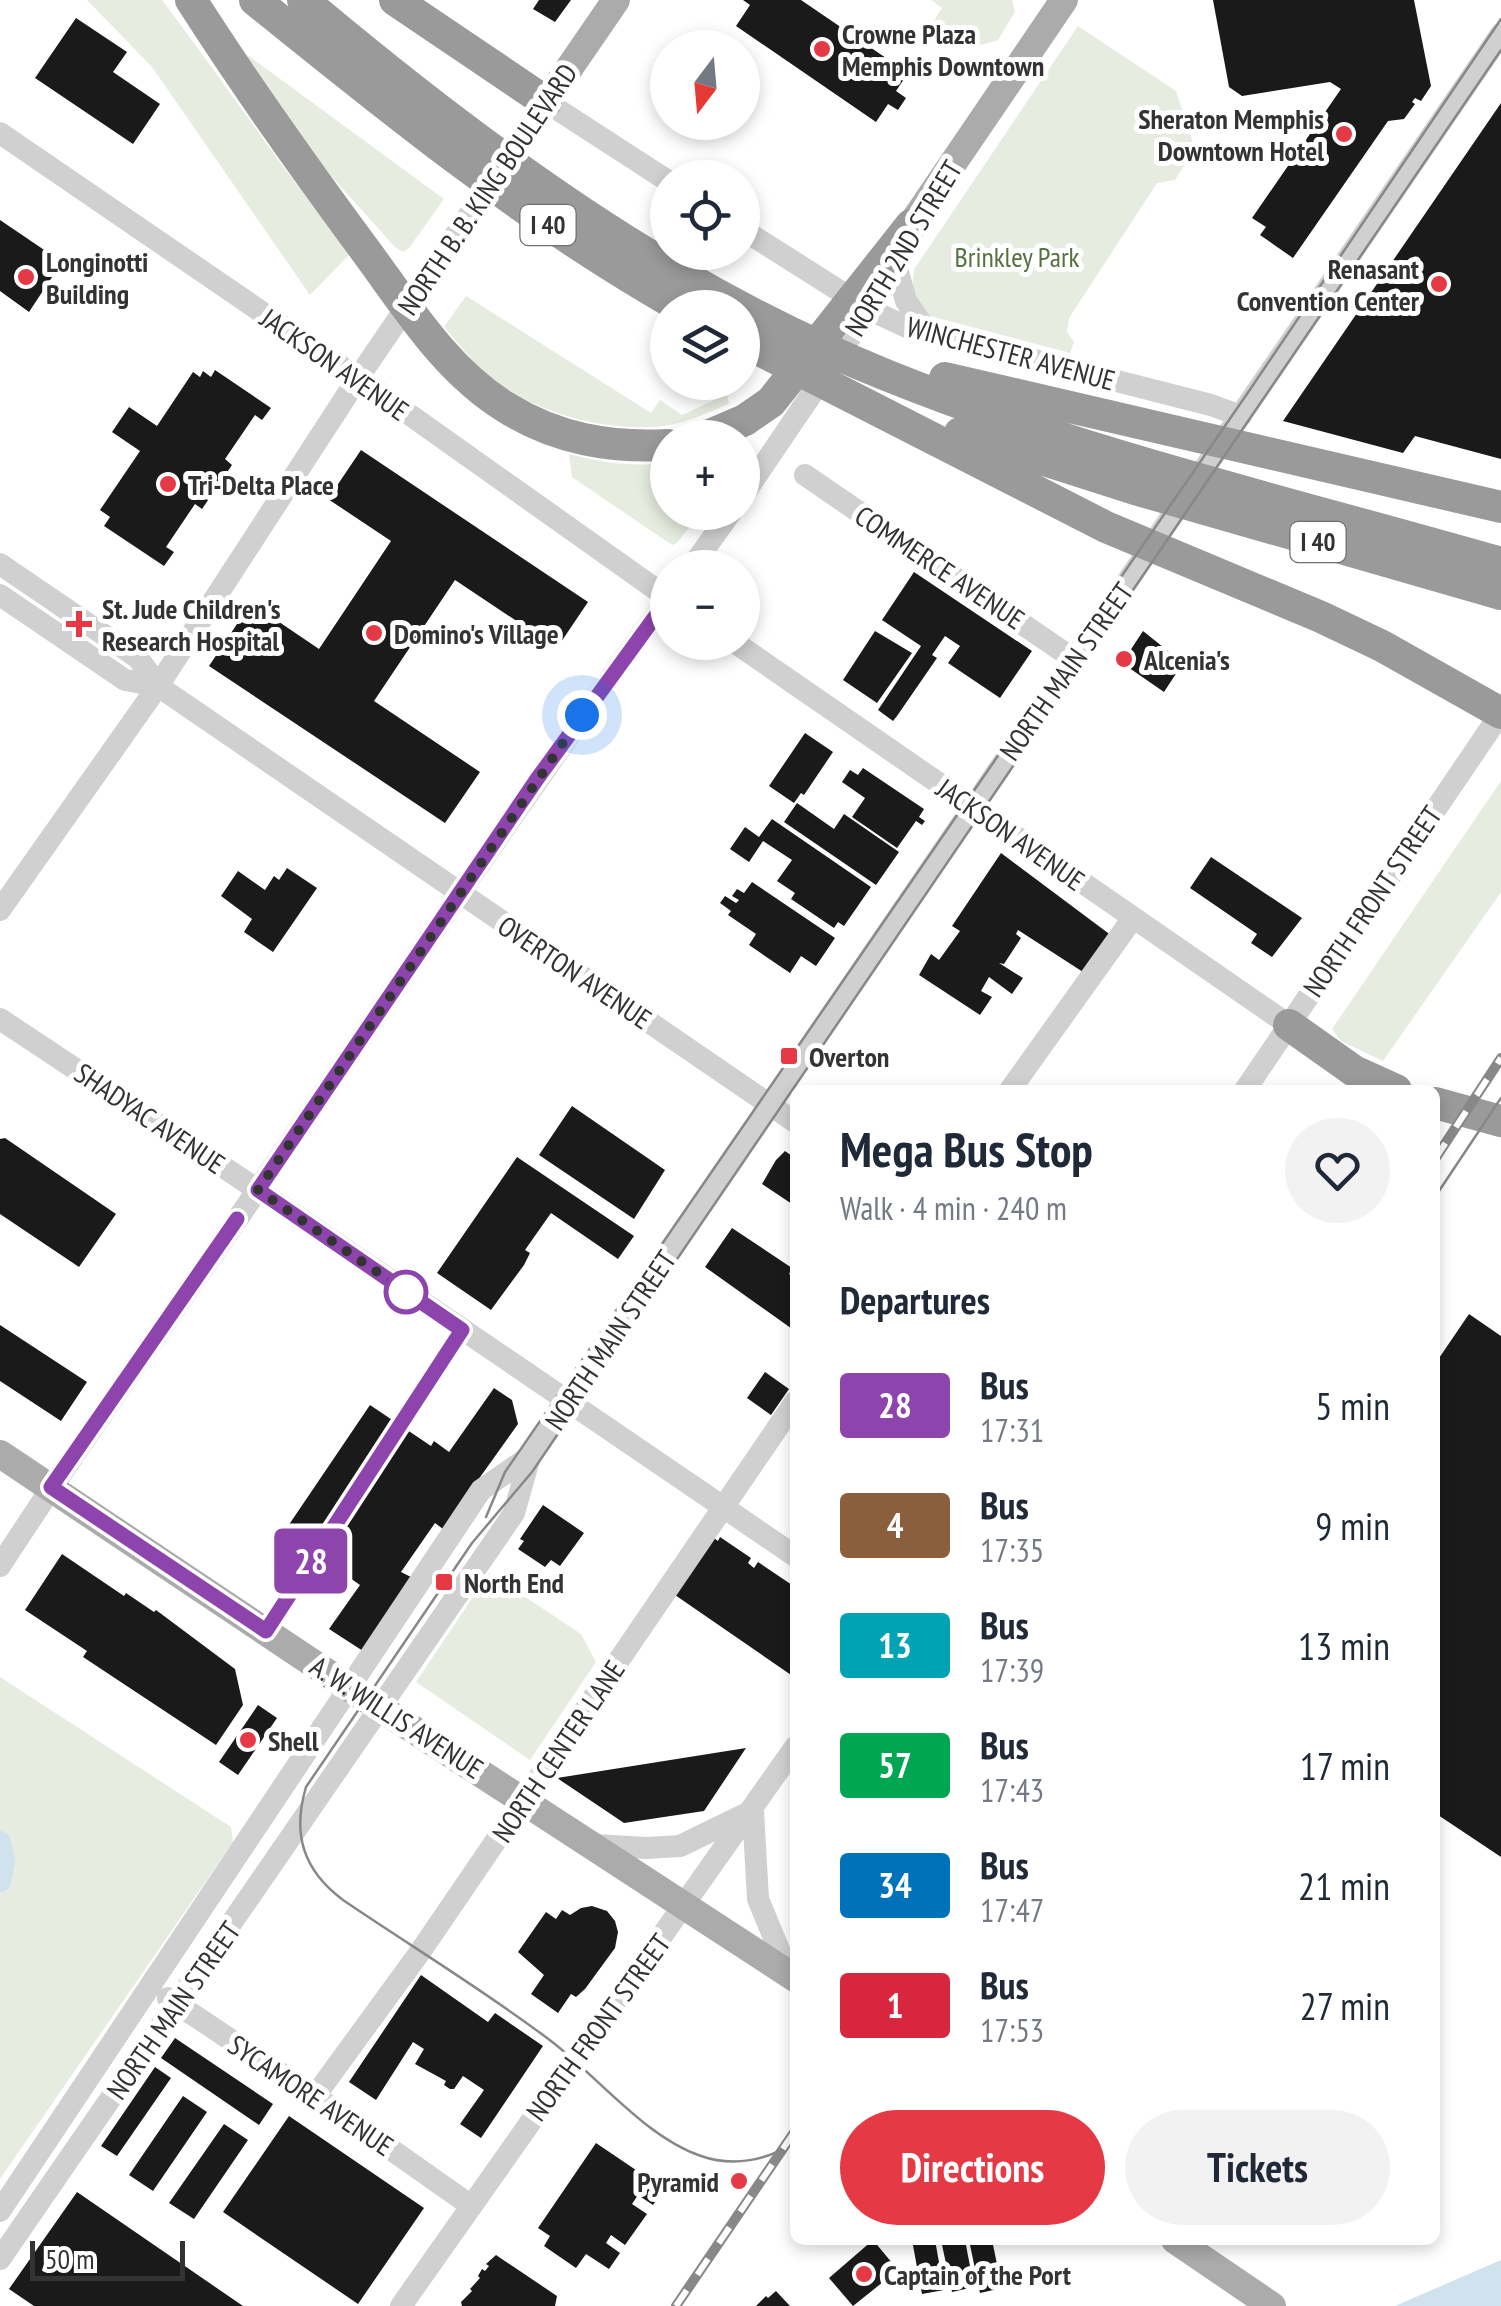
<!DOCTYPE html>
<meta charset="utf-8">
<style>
:root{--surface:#fff;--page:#f2f2f3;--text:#1f2937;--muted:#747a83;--accent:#e63946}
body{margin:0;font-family:"PT Sans Narrow",sans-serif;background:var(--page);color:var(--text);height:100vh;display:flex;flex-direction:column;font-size:38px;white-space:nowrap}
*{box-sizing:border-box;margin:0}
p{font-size:32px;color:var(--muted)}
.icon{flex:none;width:55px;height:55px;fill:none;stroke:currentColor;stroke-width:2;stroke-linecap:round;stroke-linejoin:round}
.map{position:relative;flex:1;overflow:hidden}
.panel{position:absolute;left:790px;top:1085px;width:650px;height:1160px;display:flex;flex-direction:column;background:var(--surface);border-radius:15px;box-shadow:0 5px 15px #0003}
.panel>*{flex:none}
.badge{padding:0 20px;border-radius:8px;font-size:35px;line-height:65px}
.needle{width:65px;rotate:196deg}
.tools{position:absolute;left:650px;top:30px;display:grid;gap:20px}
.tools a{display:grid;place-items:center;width:110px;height:110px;border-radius:50%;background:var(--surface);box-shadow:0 5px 15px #0003;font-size:50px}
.scale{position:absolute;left:30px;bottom:25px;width:155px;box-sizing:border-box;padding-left:10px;border:5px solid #333;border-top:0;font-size:28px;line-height:35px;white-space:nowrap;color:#333;-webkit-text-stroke:8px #fff;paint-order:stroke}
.you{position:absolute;width:50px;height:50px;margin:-25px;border:8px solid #fff;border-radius:50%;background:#1a73e8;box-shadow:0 0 0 15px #1a73e833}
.map>.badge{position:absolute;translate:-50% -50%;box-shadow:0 0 0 5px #fff}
h2{padding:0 50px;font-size:38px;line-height:90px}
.round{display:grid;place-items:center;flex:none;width:105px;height:105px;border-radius:52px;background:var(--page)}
.head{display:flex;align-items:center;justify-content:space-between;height:170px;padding:0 50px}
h1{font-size:48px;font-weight:800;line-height:75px}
.cta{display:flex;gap:20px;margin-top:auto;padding:20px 50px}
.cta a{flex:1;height:115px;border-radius:60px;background:var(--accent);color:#fff;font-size:40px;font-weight:800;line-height:115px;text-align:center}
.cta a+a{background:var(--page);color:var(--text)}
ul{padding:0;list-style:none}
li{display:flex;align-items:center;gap:30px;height:120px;padding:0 50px}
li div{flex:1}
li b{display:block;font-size:38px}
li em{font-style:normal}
li .badge{min-width:110px;font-weight:700;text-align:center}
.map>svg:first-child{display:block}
</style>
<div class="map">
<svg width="1501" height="2306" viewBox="0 0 1501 2306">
<rect width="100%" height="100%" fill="#fff"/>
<path fill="#e6ecdf" d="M87 0H162C226 84 283 172 351 253L310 295 152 67Z
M931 0H1012L1015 12 998 40C971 48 947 55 922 39L942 8Z
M1078 26 1176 91 1195 149 1175 180 1157 183 1069 318 1067 332 1074 342 1070 353 930 316C914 306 910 285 915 268Z
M246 54 444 199 409 248 403 252 395 247 313 156Z
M466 296 651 413 660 400 682 415 727 394 729 404C705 414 681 425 655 427 600 430 536 413 492 378 474 364 459 344 444 327Z
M569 454C603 463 633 467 667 463L668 512 700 513 677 543 672 545 572 477Z
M1501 781V892L1383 1061 1341 1041 1332 1029Z
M489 1573 581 1634 596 1662 530 1760 416 1682Z
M0 1677 231 1827 233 1842 0 2179Z"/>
<path fill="#cfe2ee" d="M1501 2260V2306H1395Z"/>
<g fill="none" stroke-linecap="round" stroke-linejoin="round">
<path stroke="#cfe2ee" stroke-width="22" d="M0 1842 4 1861 0 1881"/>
</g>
<path fill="#1a1a1a" d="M539 0H571L555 22 533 9Z
M743 0H801L908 73 896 91 906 98 898 110 888 104 876 122 736 26 750 5Z
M1213 0H1414L1431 86 1421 101 1415 98 1412 102 1415 104 1404 119 1388 121 1293 258 1260 235 1266 227 1252 218 1341 89 1330 82 1242 96 1229 87Z
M76 18 127 52 113 72 160 104 133 144 35 78Z
M1501 103V459L1415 436 1403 453 1283 421Z
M0 220 62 262 29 312 0 291Z
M215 370 271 408 262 420 255 415 225 459 232 465 202 509 195 504 166 547 174 552 164 566 104 526 110 517 100 510 140 451 112 432 129 407 157 426 193 372 200 377 203 371 211 377Z
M361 450 588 602 557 648 455 580 374 701 480 772 445 823 209 666 251 603 319 649 391 541 328 499Z
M914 572 1032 651 1000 698 948 663 960 646 945 636 932 655 937 658 897 716 893 721 878 710 921 646 882 620Z
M875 631 912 653 877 703 843 680Z
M1143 631 1183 663 1164 692 1122 663Z
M805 733 833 752 804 795 801 793 794 803 769 786Z
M863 768 924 809 919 817 925 821 922 825 916 821 897 848 852 817 865 798 842 782 850 770 858 775Z
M797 803 834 829 844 814 899 852 876 885 784 822Z
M772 819 871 887 844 926 838 922 834 928 791 899 795 893 777 881 792 860 763 841 749 862 730 849 745 827 759 837Z
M1001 853 1112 936 1083 972 1018 930 1016 934 1021 938 1004 964 999 963 1023 978 1012 994 989 977 981 991 992 997 980 1015 919 975 931 954 939 960 960 931 952 926Z
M1211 857 1302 918 1272 957 1251 943 1257 934 1190 888Z
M287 868 317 888 273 952 244 932 252 919 221 896 238 871 265 890 274 876 279 880Z
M752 882 835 938 816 966 801 956 790 973 749 945 756 934 728 915 731 911 720 903 725 896 736 903 739 900 732 896 737 889 744 893Z
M572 1106 665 1170 634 1219 539 1155Z
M5 1138 116 1214 79 1267 0 1214V1139Z
M785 1151 795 1158V1206L762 1184 776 1160Z
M517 1157 634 1236 618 1259 551 1213 525 1250 530 1253 524 1265 491 1310 437 1273Z
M732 1228 792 1268 789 1274 795 1278V1331L705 1267Z
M1469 1314 1501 1336V1857L1435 1813V1364Z
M0 1325 87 1382 61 1421 0 1381Z
M765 1372 789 1389 771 1415 747 1398Z
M494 1388 512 1400 518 1424 443 1529 435 1523 401 1572 411 1577 363 1651 329 1629 360 1585 284 1532 370 1405 431 1446 434 1441 449 1452Z
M543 1505 584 1533 560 1566 551 1560 545 1567 518 1549 524 1541 520 1539Z
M720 1537 751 1558 748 1563 754 1568 758 1562 795 1587 794 1677 675 1595 714 1538 718 1541Z
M62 1554 124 1596 126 1593 154 1612 156 1610 235 1669 243 1705 216 1745 83 1657 87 1651 25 1610Z
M258 1705 277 1718 238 1775 219 1762Z
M746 1748 704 1811 624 1823 557 1778Z
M592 1906 607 1911 615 1921 618 1932 615 1948 585 1989 576 1997 571 1994 558 2013 531 1994 544 1975 518 1952 546 1912 556 1919 562 1910 570 1915 581 1908Z
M421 1975 488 2022 495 2013 543 2046 481 2138 460 2124 484 2090 463 2076 454 2089H450L444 2085 446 2081 415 2064 424 2049 413 2042 376 2100 349 2082Z
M175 2038 273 2104 259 2125 161 2058Z
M155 2067 171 2078 117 2156 101 2146Z
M183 2096 207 2112 153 2191 129 2175Z
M289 2116 424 2208 358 2304 223 2212Z
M224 2124 248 2140 194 2219 169 2203Z
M596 2143 664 2189 653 2205 638 2195 632 2204 647 2214 625 2245 611 2235 606 2243 620 2253 609 2269 586 2254 576 2268 544 2246 550 2236 538 2228Z
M77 2192 243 2306H34L9 2289Z
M873 2240 898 2270 853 2306 829 2278Z
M912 2240H935L944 2290 922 2294Z
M941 2240H965L974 2287 952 2292Z
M969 2240H992L1002 2288 980 2293Z
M496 2255 557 2296 555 2306H462L461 2302 472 2291 470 2289 480 2278 478 2276 482 2269 485 2271 489 2266 486 2264Z
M776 2291 790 2306H756L766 2296 768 2298Z"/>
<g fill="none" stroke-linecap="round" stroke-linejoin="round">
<path stroke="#d0d0d0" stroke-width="22" d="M0 133 358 378 668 598
M742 229 868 309 909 328 1211 405 1241 416
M897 268 906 301 927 331
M805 475 1075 660
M742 497 897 268 903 249
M0 564 138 658 158 686 795 1122
M691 568 731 512
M0 595 125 680 158 686
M734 642 1289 1025
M0 910 158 686 358 378 546 102 668 181
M0 1019 258 1190 795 1556
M1010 1090 1133 918
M1245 1090 1501 713
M0 1566C89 1428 186 1295 278 1160 407 972 532 782 668 599
M753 1811 758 1899 789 1974
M594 1845 647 1848 680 1846 750 1812
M168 1998 315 2096 470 2205
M315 2096 420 1952 795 1402
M0 2211 481 1490 530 1456
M0 2259 514 1513 530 1456 1501 34
M401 2306 795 1747"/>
<path stroke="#ababab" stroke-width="28" d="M546 102 616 0
M911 225 1064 0
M0 1454 365 1698 795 1978
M1175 2240 1272 2306"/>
<path stroke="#9a9a9a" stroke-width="32" d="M191 0C246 86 305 169 365 250 407 307 446 371 507 408 557 439 610 448 668 445
M255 0C392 111 528 221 682 308
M303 0C480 149 669 288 886 375 1084 455 1296 504 1501 563
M395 0 546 102
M742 341 1106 527 1321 617 1382 646 1501 713
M945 378 1501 507
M960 433 1135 489 1501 594
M703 438 745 420 771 402 911 225
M1289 1025 1354 1071 1396 1090
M1435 1103 1501 1121"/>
<path stroke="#888" stroke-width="2.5" d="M1435 1197 1501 1098
M486 1517 505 1472 1249 391 1501 19
M795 2141C769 2161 732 2167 701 2156 645 2137 597 2076 551 2041 484 1990 412 1947 343 1900 303 1870 292 1834 306 1787L472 1543 532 1472 1501 50"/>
<defs>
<path id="rail" d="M1435 1159 1501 1058
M676 2306 795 2131"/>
</defs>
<use href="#rail" stroke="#888" stroke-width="10"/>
<use href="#rail" stroke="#fff" stroke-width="6" stroke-dasharray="19" stroke-linecap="butt"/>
</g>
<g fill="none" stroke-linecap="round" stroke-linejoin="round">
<defs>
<path id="line" d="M237 1219 51 1487 266 1631 462 1330 258 1190 537 779 668 599"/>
</defs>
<use href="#line" stroke="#fff" stroke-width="22"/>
<use href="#line" stroke="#8e44ad" stroke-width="15"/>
<path stroke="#333" stroke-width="10" stroke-dasharray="0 18" d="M406 1292 258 1190 582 715"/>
</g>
<g fill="#e63946" stroke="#fff" stroke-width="4">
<circle cx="822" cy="49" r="10"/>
<circle cx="1344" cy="134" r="10"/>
<circle cx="26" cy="277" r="10"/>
<circle cx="1439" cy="284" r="10"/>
<circle cx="168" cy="484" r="10"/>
<path d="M74 609h10v10h10v10h-10v10h-10v-10h-10v-10h10z"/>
<circle cx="374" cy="633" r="10"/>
<circle cx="1124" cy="659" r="10"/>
<rect x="779" y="1046" width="20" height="20" rx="5"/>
<rect x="434" y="1572" width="20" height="20" rx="5"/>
<circle cx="248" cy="1740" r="10"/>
<circle cx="739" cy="2181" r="10"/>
<circle cx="864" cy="2274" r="10"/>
</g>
<circle fill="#fff" stroke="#8e44ad" stroke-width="5" cx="406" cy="1292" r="20"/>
<g text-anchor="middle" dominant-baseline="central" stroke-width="10" stroke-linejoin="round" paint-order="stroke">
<g fill="#fff" stroke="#707070" stroke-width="2.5">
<rect x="520.5" y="205" width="55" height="40" rx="8"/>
<rect x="1290.5" y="522" width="55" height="40" rx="8"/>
</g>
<g font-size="25" font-weight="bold" fill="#333">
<text x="548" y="225">I 40</text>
<text x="1318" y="542">I 40</text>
</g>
<g font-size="28" font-weight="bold" fill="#333" stroke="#fff" text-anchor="start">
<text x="842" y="33">Crowne Plaza<tspan x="842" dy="32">Memphis Downtown</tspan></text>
<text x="1324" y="118" text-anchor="end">Sheraton Memphis<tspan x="1324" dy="32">Downtown Hotel</tspan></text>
<text x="46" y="261">Longinotti<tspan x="46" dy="32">Building</tspan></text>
<text x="1419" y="268" text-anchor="end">Renasant<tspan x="1419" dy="32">Convention Center</tspan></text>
<text x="188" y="484">Tri-Delta Place</text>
<text x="102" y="608">St. Jude Children's<tspan x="102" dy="32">Research Hospital</tspan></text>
<text x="394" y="633">Domino's Village</text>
<text x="1144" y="659">Alcenia's</text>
<text x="809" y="1056">Overton</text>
<text x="464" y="1582">North End</text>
<text x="268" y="1740">Shell</text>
<text x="719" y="2181" text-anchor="end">Pyramid</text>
<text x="884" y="2274">Captain of the Port</text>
</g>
<g font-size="28" fill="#333" stroke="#fff">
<text transform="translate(487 189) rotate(-56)">NORTH B. B. KING BOULEVARD</text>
<text transform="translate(903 248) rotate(-59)">NORTH 2ND STREET</text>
<text transform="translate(1011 353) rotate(15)">WINCHESTER AVENUE</text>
<text transform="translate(335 364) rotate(35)">JACKSON AVENUE</text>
<text transform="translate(940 567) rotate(34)">COMMERCE AVENUE</text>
<text transform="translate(1066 671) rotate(-55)">NORTH MAIN STREET</text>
<text transform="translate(1011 834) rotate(35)">JACKSON AVENUE</text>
<text transform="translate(1372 901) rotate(-56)">NORTH FRONT STREET</text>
<text transform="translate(575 972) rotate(34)">OVERTON AVENUE</text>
<text transform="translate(150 1118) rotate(34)">SHADYAC AVENUE</text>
<text transform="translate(610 1340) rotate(-56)">NORTH MAIN STREET</text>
<text transform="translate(397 1717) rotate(33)">A. W. WILLIS AVENUE</text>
<text transform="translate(558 1751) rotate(-56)">NORTH CENTER LANE</text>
<text transform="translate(173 2010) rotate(-55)">NORTH MAIN STREET</text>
<text transform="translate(598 2027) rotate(-54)">NORTH FRONT STREET</text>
<text transform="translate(311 2095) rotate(34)">SYCAMORE AVENUE</text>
</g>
<g font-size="28" fill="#56703f" stroke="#fff">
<text x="1017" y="256">Brinkley Park</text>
</g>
</g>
</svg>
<div class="tools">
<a><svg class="needle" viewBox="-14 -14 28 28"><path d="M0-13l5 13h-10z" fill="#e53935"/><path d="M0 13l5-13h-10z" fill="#747a83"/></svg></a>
<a><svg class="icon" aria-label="locate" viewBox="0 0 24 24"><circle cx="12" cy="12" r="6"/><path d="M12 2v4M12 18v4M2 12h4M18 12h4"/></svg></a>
<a><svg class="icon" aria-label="layers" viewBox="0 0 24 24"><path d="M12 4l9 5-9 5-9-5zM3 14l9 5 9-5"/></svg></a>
<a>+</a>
<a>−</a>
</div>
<div class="scale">50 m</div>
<div class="you" style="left:582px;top:715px"></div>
<b class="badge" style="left:311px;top:1561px;background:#8e44ad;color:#fff">28</b>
<section class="panel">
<div class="head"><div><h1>Mega Bus Stop</h1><p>Walk · 4 min · 240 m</p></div><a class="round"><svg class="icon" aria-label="heart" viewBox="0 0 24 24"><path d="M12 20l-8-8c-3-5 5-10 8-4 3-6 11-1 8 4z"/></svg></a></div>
<h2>Departures</h2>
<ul>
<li><span class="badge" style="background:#8e44ad;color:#fff">28</span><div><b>Bus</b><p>17:31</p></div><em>5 min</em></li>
<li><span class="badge" style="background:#8b5e3c;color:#fff">4</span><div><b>Bus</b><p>17:35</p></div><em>9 min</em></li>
<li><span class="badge" style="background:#00a3b4;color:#fff">13</span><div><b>Bus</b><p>17:39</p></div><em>13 min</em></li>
<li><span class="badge" style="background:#00a651;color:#fff">57</span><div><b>Bus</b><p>17:43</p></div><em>17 min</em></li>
<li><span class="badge" style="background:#0072bc;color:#fff">34</span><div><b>Bus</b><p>17:47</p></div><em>21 min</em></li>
<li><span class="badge" style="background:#d7263d;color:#fff">1</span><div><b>Bus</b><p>17:53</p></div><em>27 min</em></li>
</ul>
<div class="cta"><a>Directions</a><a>Tickets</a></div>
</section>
</div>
